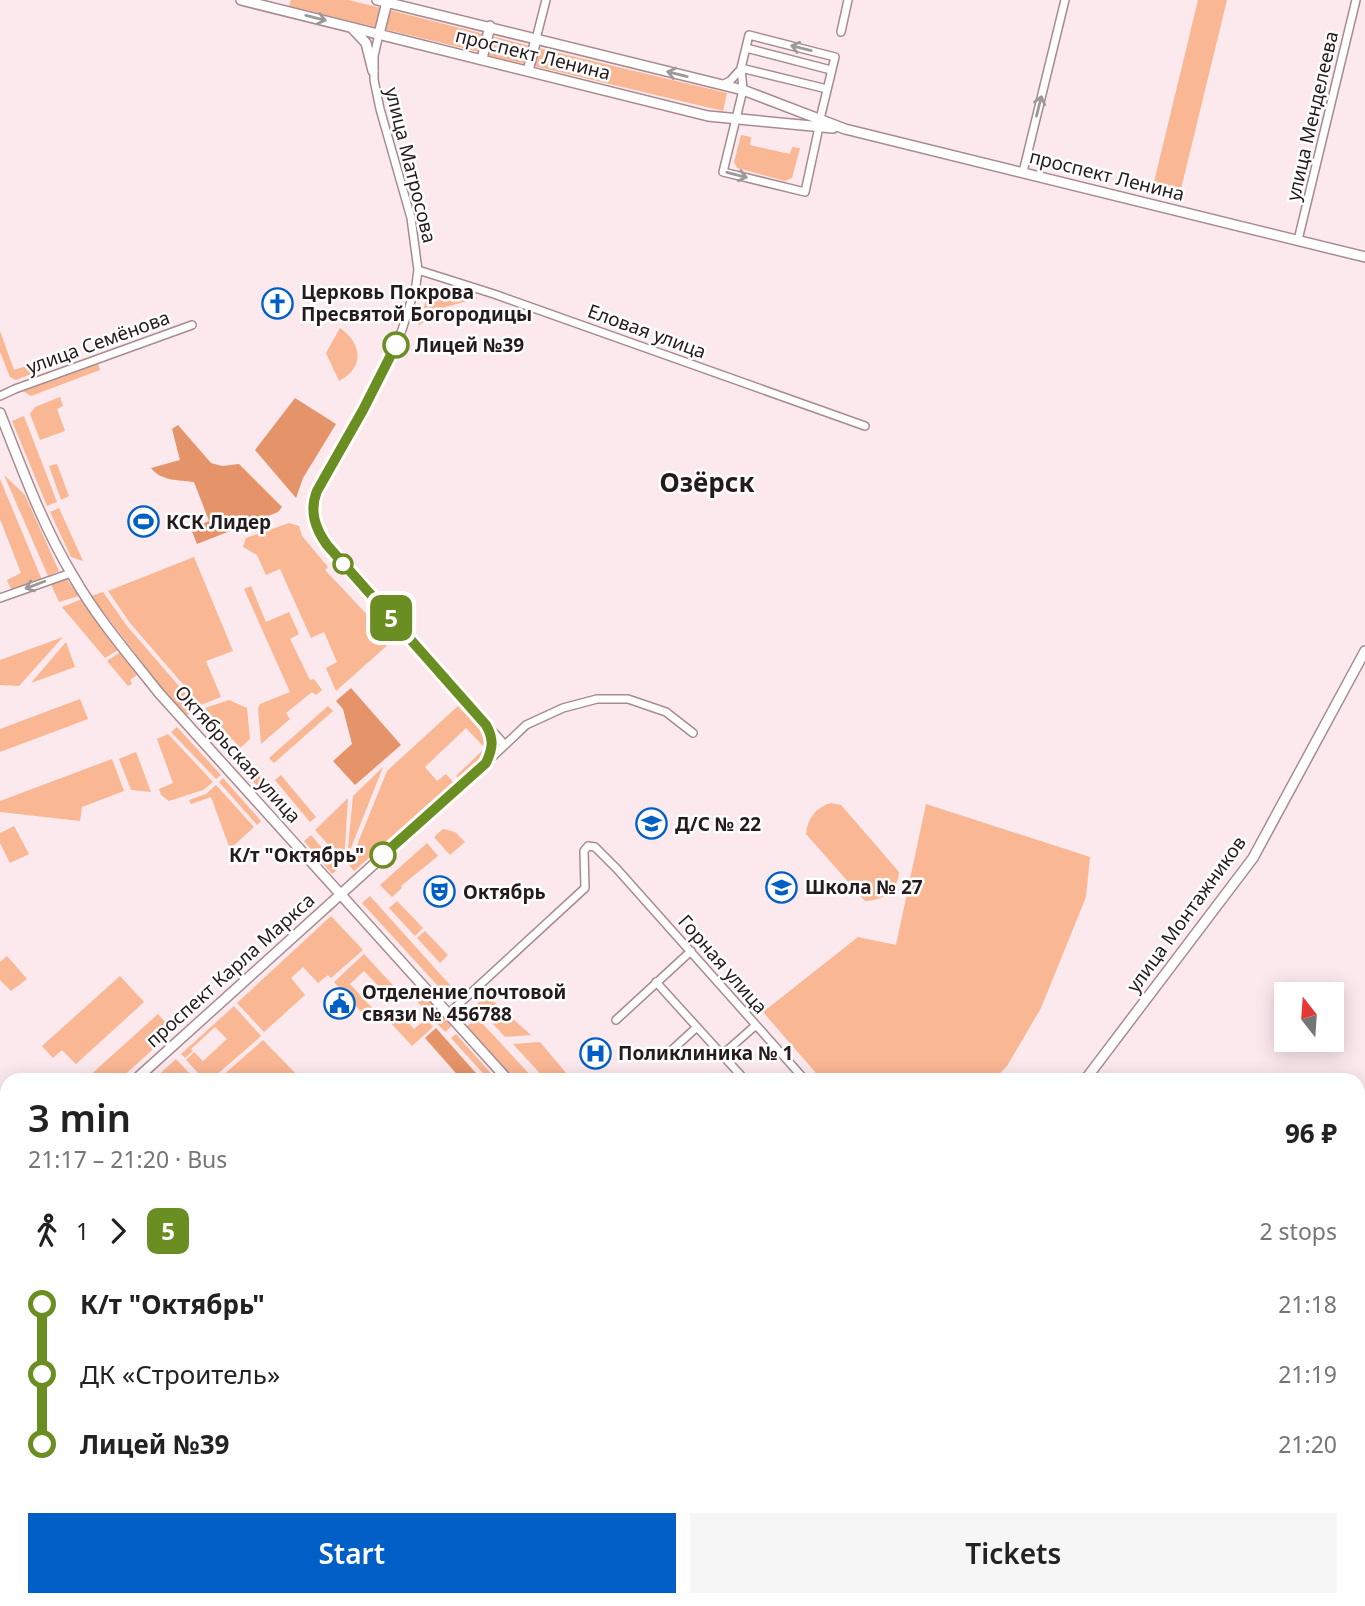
<!DOCTYPE html>
<meta charset="utf-8">
<style>
:root{--surface:#fff;--page:#f6f6f6;--text:#222;--muted:#767676;--accent:#005ec7}
body{margin:0;font-family:"Noto Sans",sans-serif;background:var(--page);color:var(--text);height:100vh;display:flex;flex-direction:column;font-size:26px;white-space:nowrap}
*{box-sizing:border-box;margin:0}
p{font-size:23px;color:var(--muted)}
.icon{flex:none;width:38px;height:38px;fill:none;stroke:currentColor;stroke-width:2;stroke-linecap:round;stroke-linejoin:round}
.map{position:relative;flex:1;overflow:hidden}
.side{position:absolute;left:0px;top:1073px;width:1365px;height:534px;display:flex;flex-direction:column;background:var(--surface);border-radius:21px 21px 0 0;box-shadow:0 4px 18px #0003}
.side>*{flex:none}
.badge{padding:0 14px;border-radius:10px;font-size:24px;line-height:46px}
.needle{width:46px;rotate:343deg}
.fabs{position:absolute;left:1274px;top:982px;display:grid;gap:14px}
.fabs a{display:grid;place-items:center;width:70px;height:70px;border-radius:0px;background:var(--surface);box-shadow:0 4px 18px #0003;font-size:35px}
.map>.badge{position:absolute;translate:-50% -50%;box-shadow:0 0 0 4px #fff}
.legs{display:flex;align-items:center;gap:10px;height:77px;padding:0 28px;font-size:23px}
.legs p{margin-inline-start:auto}
.summary{display:flex;align-items:center;justify-content:space-between;height:119px;padding:0 28px}
h1{font-size:38px;font-weight:600;line-height:52px}
.cta{display:flex;gap:14px;margin-top:auto;padding:14px 28px}
.cta a{flex:1;height:80px;border-radius:0px;background:var(--accent);color:#fff;font-size:28px;font-weight:600;line-height:80px;text-align:center}
.cta a+a{background:var(--page);color:var(--text)}
ul{padding:0 28px;list-style:none}
li{display:flex;align-items:center;gap:24px;height:70px;font-size:26px}
li i{display:grid;place-items:center;width:10px;height:100%;margin:0 9px;background:currentColor}
li i::after{content:'';width:18px;height:18px;margin:-9px;border:5px solid;border-radius:50%;background:var(--surface)}
li p{margin-inline-start:auto}
li:first-child i{background:linear-gradient(#0000 50%,currentColor 0)}
li:last-child i{background:linear-gradient(currentColor 50%,#0000 0)}
.map>svg:first-child{display:block}
</style>
<div class="map">
<svg width="1365" height="1606" viewBox="0 0 1365 1606">
<rect width="100%" height="100%" fill="#fce9ed"/>
<path fill="#fab794" d="M291 0H348L381 8 375 27 289 6Z
M1198 0H1227L1180 193 1153 186Z
M389 10 484 34 479 52 384 29Z
M491 36 530 46 525 64 487 55Z
M538 48 727 93 723 111 534 66Z
M741 135 751 137 750 145 790 154 792 147 800 148 792 178 785 181 737 168 734 162Z
M431 285 478 298 446 307 418 326Z
M340 328C362 343 365 368 339 381L326 353Z
M0 331 14 370 50 358 55 359 57 364 16 380 10 377 0 352Z
M98 364 100 370 31 396 23 391Z
M60 397 63 406 57 409 65 431 40 440 30 414 35 407Z
M24 416 57 502 47 506 12 421Z
M57 464 69 496 61 500 49 466Z
M4 475 25 495 59 571 48 576Z
M0 479 42 580 12 591 7 580 21 573 0 519Z
M59 508 83 561 71 557 50 512Z
M289 523 299 526 302 536 328 567 325 570 392 641 336 691 326 668 337 662 324 632 311 638 280 569 266 575 257 555 243 547 246 538Z
M194 557 233 651 206 661 221 697 201 705 130 623 108 591Z
M65 577 79 596 59 602 50 582Z
M251 586 266 622 289 612 299 634 290 639 310 680 314 679 322 690 316 695 312 692 286 713 290 719 261 744 258 709 260 704 290 692 244 589Z
M103 592 127 626 198 708 184 717 91 596Z
M82 599 118 650 105 658 62 607Z
M63 637 19 686 0 685V660Z
M66 642 75 667 31 683Z
M120 652 137 675 130 680 132 684 128 686 107 661Z
M80 699 88 719 0 752V729Z
M229 700 247 708 250 739 240 748 205 708Z
M328 706 333 711 274 763 269 758Z
M458 706C494 744 499 743 459 779L456 776 485 748 466 728 425 767 437 781 446 774 454 783 354 871 349 865 387 771Z
M177 727 221 775 216 779 171 732Z
M168 734 213 782 203 790 169 801 161 795 159 789 173 783 157 739Z
M136 752 151 792 131 790 119 759Z
M112 759 124 791 82 807 80 821 0 812V801Z
M383 767 347 858 353 796Z
M252 768 283 801 277 807 246 774Z
M281 775 316 817 310 822 275 780Z
M223 778 261 821 257 825 219 782Z
M216 785 254 827 230 849 211 797 191 804 189 800 206 794Z
M348 798 344 862 315 830Z
M831 803 841 805 899 872C898 890 883 901 865 901L806 834C807 819 816 807 831 803Z
M926 804 1090 857 1086 897 1041 1008 1007 1066 993 1080H822L763 1012 858 937 896 945Z
M14 826 29 854 10 863 0 843V833Z
M443 829 455 832 465 842 450 855 434 837Z
M311 835 339 868 332 874 304 841Z
M427 843 438 856 401 886 402 888 392 897 380 885Z
M370 896 459 995 449 998 362 903Z
M397 901 423 928 415 936 389 908Z
M331 916 363 950 331 978 328 975 318 983 303 967 291 978 305 995 264 1032 237 1003Z
M425 931 448 955 440 963 417 938Z
M364 954 402 995 394 1002 364 971 350 984 375 1011 367 1018 334 982Z
M7 956 27 979 11 991 0 980V962Z
M120 976 144 1002 76 1064 62 1050 53 1058 42 1046Z
M419 990 452 1026 445 1032 413 997Z
M482 999 493 1001 531 1035 505 1037 476 1005Z
M234 1006 261 1036 213 1078 199 1074 186 1060 194 1052 203 1061 227 1039 215 1027 191 1049 193 1051 185 1058 181 1054Z
M399 1012 414 1029 426 1019 433 1027 412 1046 389 1021Z
M158 1014 173 1031 119 1080H89L87 1078Z
M480 1021 535 1080H515L467 1026 471 1023Z
M456 1034 497 1080H489L451 1038Z
M263 1040 302 1080H233L221 1077Z
M540 1042 572 1080H546L513 1044Z
M176 1059 193 1077 190 1080H153Z
M847 1600H957L963 1606H839Z"/>
<path fill="#e59368" d="M295 398 336 424 303 478 296 498 255 450Z
M178 425 211 463 222 466 239 464 282 507 278 512 197 544 191 529 209 521 194 482C178 480 161 481 151 468L180 460 172 429Z
M351 688 401 745 355 785 333 761 352 744 343 709 336 701Z
M436 1028 482 1080H462L425 1038Z
M93 1600H206L199 1606H98Z"/>
<g fill="none" stroke-linecap="round" stroke-linejoin="round">
<defs>
<path id="minor" d="M841 32 848 0
M379 34 374 56V80L380 109 411 218 418 270 416 285 402 330 381 377 317 490C310 511 315 528 327 545L505 745
M536 39 546 0
M746 48 831 70
M741 68 827 89
M722 85 730 81 741 69
M819 127 805 192 723 172 743 90 741 68 749 35 835 57 820 119
M1023 172 1065 0
M1298 240 1356 0
M418 270 494 294 865 426
M0 396 15 389 192 325
M0 598 71 573
M488 759 493 747 490 731
M486 763 526 725 563 708 597 699H628L666 712 693 733
M656 982 745 1080
M447 1015 585 888 584 851 588 846 595 847 617 869 805 1080
M616 1020 691 951
M673 1049 697 1027
M722 1055 756 1025
M0 1520 7 1514
M828 1606 836 1600"/>
<path id="tertiary" d="M241 0 708 116 833 128
M377 0 743 90 845 129 1365 257
M352 28 366 43 373 71
M379 34 387 2
M482 59 490 26
M528 71 536 39
M0 413C22 468 42 525 73 576 97 618 129 655 159 693L508 1080
M135 1080 486 763
M1085 1080 1253 858 1365 651
M0 1201 7 1195
M975 1600 981 1606
M485 1606 498 1600"/>
</defs>
<use href="#minor" stroke="#a78b91" stroke-width="10"/>
<use href="#tertiary" stroke="#a78b91" stroke-width="12"/>
<use href="#minor" stroke="#fff" stroke-width="7"/>
<use href="#tertiary" stroke="#fff" stroke-width="9"/>
</g>
<defs><path id="oneway-shaft" d="M-6 0H5M1.5-3L5.5 0L1.5 3" fill="none" stroke-width="1.6" stroke-linecap="round" stroke-linejoin="round" transform="scale(1.75)"/></defs>
<g stroke="#9d9899">
<use href="#oneway-shaft" transform="translate(316 18) rotate(14)"/>
<use href="#oneway-shaft" transform="translate(801 48) rotate(-166)"/>
<use href="#oneway-shaft" transform="translate(677 74) rotate(-166)"/>
<use href="#oneway-shaft" transform="translate(1039 106) rotate(-76)"/>
<use href="#oneway-shaft" transform="translate(737 175) rotate(14)"/>
<use href="#oneway-shaft" transform="translate(35 585) rotate(159)"/>
</g>
<g fill="none" stroke-linecap="round" stroke-linejoin="round">
<defs>
<path id="line-1" d="M383 855 486 763C493 748 494 739 486 725L327 545C315 528 309 511 317 491L363 410 396 345"/>
</defs>
<use href="#line-1" stroke="#fff" stroke-width="16"/>
<use href="#line-1" stroke="#6b8e23" stroke-width="10"/>
</g>
<defs>
<symbol id="church-ring" viewBox="-11 -11 22 22"><circle r="9.5" fill="#fff" stroke="#005ec7" stroke-width="1.5"/><path d="M-1.2-6h2.4v3.5h3.3v2.4h-3.3V6h-2.4V-.1h-3.3v-2.4h3.3Z" fill="#005ec7"/></symbol>
<symbol id="stadium-ring" viewBox="-11 -11 22 22"><circle r="9.5" fill="#fff" stroke="#005ec7" stroke-width="1.5"/><path d="M0-5a6.5 5 0 1 0 0 10a6.5 5 0 1 0 0-10ZM-3.5-1.8h7v3.6h-7Z" fill="#005ec7"/></symbol>
<symbol id="school-ring" viewBox="-11 -11 22 22"><circle r="9.5" fill="#fff" stroke="#005ec7" stroke-width="1.5"/><path d="M0-5L7-2L0 1L-7-2ZM-4 1L0 2.5L4 1V4Q0 6-4 4Z" fill="#005ec7"/></symbol>
<symbol id="theatre-ring" viewBox="-11 -11 22 22"><circle r="9.5" fill="#fff" stroke="#005ec7" stroke-width="1.5"/><path d="M-5-5.5Q0-4 5-5.5V0Q5 5 0 6Q-5 5-5 0ZM-3.3-2.5H-1v1.5H-3.3ZM1-2.5H3.3v1.5H1ZM-2.8 1Q0 5.5 2.8 1Z" fill="#005ec7"/></symbol>
<symbol id="civic-ring" viewBox="-11 -11 22 22"><circle r="9.5" fill="#fff" stroke="#005ec7" stroke-width="1.5"/><path d="M-.6-6.5H3V-4.5H.6V-3L4-1V1h2V6H-6V1h2V-1L-.6-3ZM-1.2 2.5V6h2.4V2.5Z" fill="#005ec7"/></symbol>
<symbol id="hospital-ring" viewBox="-11 -11 22 22"><circle r="9.5" fill="#fff" stroke="#005ec7" stroke-width="1.5"/><path d="M-5-5h3v3.5h4V-5h3V5h-3V1.5h-4V5h-3Z" fill="#005ec7"/></symbol>
</defs>
<g fill-rule="evenodd">
<use href="#church-ring" x="260" y="286" width="35" height="35"/>
<use href="#stadium-ring" x="126" y="504" width="35" height="35"/>
<use href="#school-ring" x="634" y="806" width="35" height="35"/>
<use href="#school-ring" x="764" y="870" width="35" height="35"/>
<use href="#theatre-ring" x="422" y="874" width="35" height="35"/>
<use href="#civic-ring" x="322" y="986" width="35" height="35"/>
<use href="#hospital-ring" x="578" y="1036" width="35" height="35"/>
</g>
<g fill="#fff" stroke="#6b8e23" stroke-width="3.5">
<circle cx="396" cy="345" r="12"/>
<circle cx="343" cy="564" r="9"/>
<circle cx="383" cy="855" r="12"/>
</g>
<g text-anchor="middle" dominant-baseline="central" stroke-width="5" stroke-linejoin="round" paint-order="stroke">
<g font-size="19" fill="#251a1c" stroke="#fff">
<text transform="translate(533 54) rotate(14)">проспект Ленина</text>
<text transform="translate(1312 116) rotate(-77)">улица Менделеева</text>
<text transform="translate(411 165) rotate(76)">улица Матросова</text>
<text transform="translate(1107 175) rotate(14)">проспект Ленина</text>
<text transform="translate(647 331) rotate(20)">Еловая улица</text>
<text transform="translate(98 342) rotate(-20)">улица Семёнова</text>
<text transform="translate(238 754) rotate(48)">Октябрьская улица</text>
<text transform="translate(1186 914) rotate(-54)">улица Монтажников</text>
<text transform="translate(723 964) rotate(49)">Горная улица</text>
<text transform="translate(230 970) rotate(-42)">проспект Карла Маркса</text>
</g>
<g font-size="19" font-weight="bold" fill="#251a1c" stroke="#fff" text-anchor="start">
<text x="301" y="292">Церковь Покрова<tspan x="301" dy="22">Пресвятой Богородицы</tspan></text>
<text x="166" y="522">КСК Лидер</text>
<text x="675" y="824">Д/С № 22</text>
<text x="805" y="887">Школа № 27</text>
<text x="463" y="892">Октябрь</text>
<text x="362" y="992">Отделение почтовой<tspan x="362" dy="22">связи № 456788</tspan></text>
<text x="618" y="1053">Поликлиника № 1</text>
</g>
<g font-size="19" font-weight="bold" fill="#251a1c" stroke="#fff" text-anchor="start">
<text x="415" y="345">Лицей №39</text>
<text x="364" y="855" text-anchor="end">К/т "Октябрь"</text>
</g>
<g font-size="26" font-weight="bold" fill="#251a1c" stroke="#fff">
<text x="707" y="482">Озёрск</text>
</g>
</g>
</svg>
<div class="fabs">
<a><svg class="needle" viewBox="-14 -14 28 28"><path d="M0-13l5 13h-10z" fill="#e53935"/><path d="M0 13l5-13h-10z" fill="#767676"/></svg></a>
</div>
<b class="badge" style="left:391px;top:618px;background:#6b8e23;color:#fff">5</b>
<section class="side">
<div class="summary"><div><h1>3 min</h1><p>21:17 – 21:20 · Bus</p></div><b>96 ₽</b></div>
<div class="legs"><svg class="icon" aria-label="walk" viewBox="0 0 24 24"><circle cx="13" cy="4" r="2"/><path d="M13 8l-2 6 4 7M11 14l-3 7M7 12l3-4h3l4 4"/></svg>1<svg class="icon" aria-label="forward" viewBox="0 0 24 24"><path d="M9 5l7 7-7 7"/></svg><b class="badge" style="background:#6b8e23;color:#fff">5</b><p>2 stops</p></div>
<ul>
<li><i style="color:#6b8e23"></i><b>К/т &quot;Октябрь&quot;</b><p>21:18</p></li>
<li><i style="color:#6b8e23"></i><span>ДК «Строитель»</span><p>21:19</p></li>
<li><i style="color:#6b8e23"></i><b>Лицей №39</b><p>21:20</p></li>
</ul>
<div class="cta"><a>Start</a><a>Tickets</a></div>
</section>
</div>
